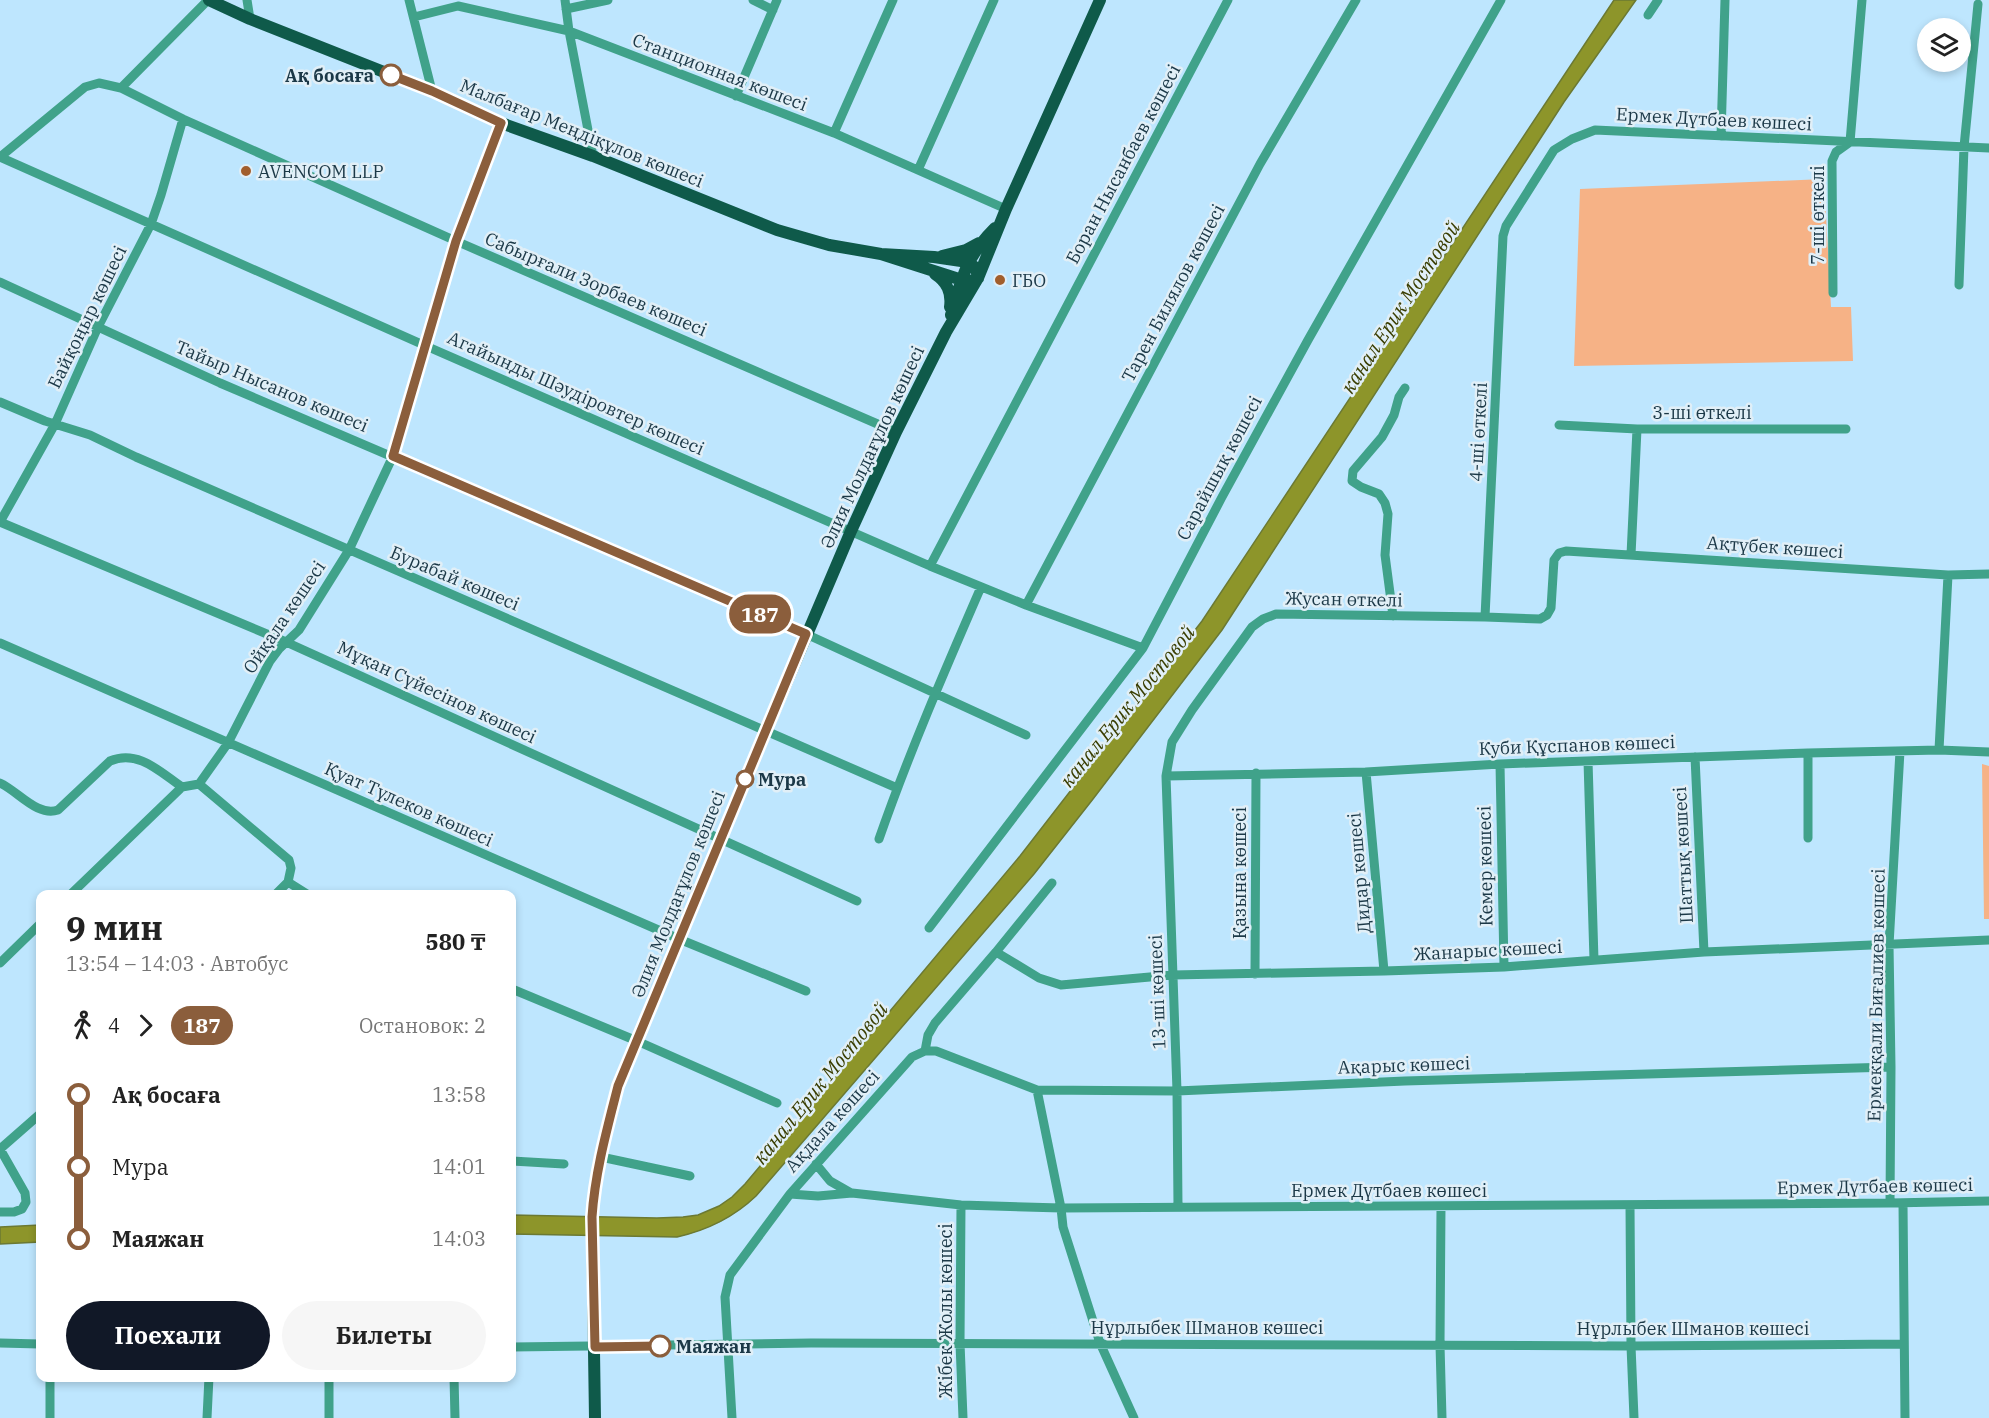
<!DOCTYPE html>
<html lang="ru">
<meta charset="utf-8">
<style>
:root{--surface:#fff;--page:#f6f6f6;--text:#222;--muted:#767676;--accent:#111827}
body{margin:0;font-family:"IBM Plex Serif",serif;background:var(--page);color:var(--text);height:100vh;display:flex;flex-direction:column;font-size:22px;white-space:nowrap}
*{box-sizing:border-box;margin:0}
p{font-size:20px;color:var(--muted)}
.icon{flex:none;width:33px;height:33px;fill:none;stroke:currentColor;stroke-width:2;stroke-linecap:round;stroke-linejoin:round}
.map{position:relative;flex:1;overflow:hidden}
.details{position:absolute;left:36px;top:890px;width:480px;height:492px;display:flex;flex-direction:column;background:var(--surface);border-radius:12px;box-shadow:0 3px 9px #0003}
.details>*{flex:none}
.badge{padding:0 12px;border-radius:20px;font-size:21px;line-height:39px}
.controls{position:absolute;left:1917px;top:18px;display:grid;gap:12px}
.controls a{display:grid;place-items:center;width:54px;height:54px;border-radius:50%;background:var(--surface);box-shadow:0 3px 9px #0003;font-size:30px}
.map>.badge{position:absolute;translate:-50% -50%;box-shadow:0 0 0 3px #fff}
.legs{display:flex;align-items:center;gap:9px;height:66px;padding:0 30px;font-size:20px}
.legs p{margin-inline-start:auto}
.summary{display:flex;align-items:center;justify-content:space-between;height:102px;padding:0 30px}
h1{font-size:33px;font-weight:700;line-height:45px}
.cta{display:flex;gap:12px;margin-top:auto;padding:12px 30px}
.cta a{flex:1;height:69px;border-radius:36px;background:var(--accent);color:#fff;font-size:24px;font-weight:700;line-height:69px;text-align:center}
.cta a+a{background:var(--page);color:var(--text)}
ul{padding:0 30px;list-style:none}
li{display:flex;align-items:center;gap:21px;height:72px;font-size:22px}
li i{display:grid;place-items:center;width:9px;height:100%;margin:0 8px;background:currentColor}
li i::after{content:'';width:15px;height:15px;margin:-8px;border:4px solid;border-radius:50%;background:var(--surface)}
li p{margin-inline-start:auto}
li:first-child i{background:linear-gradient(#0000 50%,currentColor 0)}
li:last-child i{background:linear-gradient(currentColor 50%,#0000 0)}
.map>svg:first-child{display:block}
</style>
<div class="map">
<svg width="1989" height="1418" viewBox="0 0 1989 1418">
<rect width="100%" height="100%" fill="#bee6fe"/>
<path fill="#f6b286" d="M1824 179 1831 307H1851L1853 361 1574 366 1580 189Z
M1982 764 1989 766V919H1984Z"/>
<path fill="#8d952a" stroke="#6b7933" stroke-width="1.5" d="M1614 0H1636L1564 102 1222 630 1093 799 1034 874 756 1196C733 1218 708 1230 677 1237L512 1234V1215L657 1218 683 1217 698 1215 719 1206 732 1197 745 1184 1020 856 1202 621Z
M40 1225V1242L0 1244V1227Z"/>
<g fill="none" stroke-linecap="round" stroke-linejoin="round">
<path stroke="#40a28a" stroke-width="9" d="M247 0 250 19
M409 0 432 91
M565 0 569 31 593 156
M753 0 773 10
M566 9 608 0
M1648 15 1658 0
M414 17 458 6 569 31 834 133 1006 209
M121 88 183 119 456 241 896 432
M736 96 777 0
M834 133 893 0
M1721 136 1725 0
M0 157 426 346 930 566 1026 605 1143 648
M0 157 85 87 99 83 121 88 208 0
M918 170 994 0
M0 282 220 383 806 634 1026 735
M1959 285 1964 147 1978 4
M1833 293 1832 161 1836 152 1850 142 1862 0
M0 402 45 421 90 435 136 457 897 788
M1559 425 1637 429H1846
M0 522 286 642 857 901
M0 522 55 424 98 327 151 224 161 195 183 119
M1631 555 1637 429
M930 566 1228 0
M1026 605 1260 164 1356 0
M1393 616 1385 555 1388 514 1385 503 1379 494 1361 487 1352 481 1353 471 1382 437 1394 415 1399 397 1405 388
M1485 617 1503 236 1506 226 1554 150 1572 139 1595 130 1989 148
M0 643 679 939 806 991
M1939 750 1948 575
M1695 757 1704 952
M1588 761 1594 960
M1500 764 1504 967
M1366 772 1384 971
M1166 776 1366 772 1500 764 1808 753 1939 750 1989 752
M0 783C18 791 37 817 58 810L110 761C138 749 160 772 182 787L199 784 289 860 291 868 288 882 307 894
M199 784 228 743 270 661 279 649 299 630 349 550 393 456 456 241 501 123
M1808 838V753
M879 839C909 753 945 670 981 587
M71 894 182 787
M276 894 288 882
M929 928 1143 648 1222 497 1308 340 1501 0
M996 952 1039 978 1061 985 1172 975 1384 971 1504 967 1704 952 1989 940
M0 963 40 924
M1255 974 1256 773
M512 989 637 1041 777 1103
M925 1051H936L1037 1090 1177 1091 1405 1081 1891 1067
M1037 1090 1061 1208 1063 1227 1100 1343 1134 1418
M0 1149 25 1193 26 1202 22 1209 14 1212H0
M0 1149 40 1114
M601 1157 690 1176
M512 1161 564 1164
M816 1164 830 1181 851 1193
M790 1194 818 1196 852 1193 961 1205 1061 1208 1890 1203 1989 1201
M1890 1203 1891 1067 1889 945 1900 751
M1903 1203 1905 1418
M961 1205 960 1343 963 1418
M1630 1205 1631 1346 1634 1418
M1441 1206 1440 1345 1442 1418
M1178 1207 1177 1091 1166 776 1172 742 1192 710 1252 627 1263 619 1276 614 1485 617 1540 619 1547 615 1551 608 1554 560 1559 553 1566 551 1948 575 1989 574
M0 1343 40 1344
M512 1347 811 1343 1631 1346 1903 1344
M329 1377V1418
M454 1377 455 1418
M50 1418V1377
M207 1418 209 1377
M732 1418 725 1297 730 1275 790 1194 912 1057 925 1051 928 1035 935 1023 996 952 1052 883"/>
<path stroke="#0f5a4a" stroke-width="12" d="M209 0 250 19 432 91 501 123 593 156 777 230 829 245 881 254 934 257 968 262 976 268 978 278 971 281 962 280 881 254
M942 256 966 250 979 243
M935 274C947 282 952 292 950 307
M951 315C962 277 966 257 995 228
M595 1418 592 1217C595 1172 607 1129 618 1086L766 731 851 531 896 432 946 332 978 278 1006 209 1100 0"/>
</g>
<g fill="none" stroke-linecap="round" stroke-linejoin="round">
<defs>
<path id="line-1" d="M391 75 432 91 501 123 456 241 393 456 806 634 618 1086C607 1129 595 1172 592 1217L595 1347 660 1346"/>
</defs>
<use href="#line-1" stroke="#fff" stroke-width="14"/>
<use href="#line-1" stroke="#8b5e3c" stroke-width="9"/>
</g>
<g fill="#fff" stroke="#8b5e3c" stroke-width="3">
<circle cx="391" cy="75" r="10"/>
<circle cx="745" cy="779" r="8"/>
<circle cx="660" cy="1346" r="10"/>
</g>
<g fill="#a15e2d" stroke="#e1eff7" stroke-width="2">
<circle cx="246" cy="171" r="6"/>
<circle cx="1000" cy="280" r="6"/>
</g>
<g text-anchor="middle" dominant-baseline="central" stroke-width="5" stroke-linejoin="round" paint-order="stroke">
<g font-size="18" fill="#1b3847" stroke="#e1eff7">
<text transform="translate(720 72) rotate(21)">Станционная көшесі</text>
<text transform="translate(1714 119) rotate(3)">Ермек Дүтбаев көшесi</text>
<text transform="translate(582 133) rotate(22)">Малбағар Меңдіқұлов көшесі</text>
<text transform="translate(1123 164) rotate(-62)">Боран Нысанбаев көшесі</text>
<text transform="translate(1817 215) rotate(-90)">7-шi өткелi</text>
<text transform="translate(596 284) rotate(23)">Сабырғали Зорбаев көшесі</text>
<text transform="translate(1173 293) rotate(-62)">Тарен Билялов көшесі</text>
<text transform="translate(87 317) rotate(-64)">Байқоңыр көшесi</text>
<text transform="translate(272 386) rotate(23)">Тайыр Нысанов көшесi</text>
<text transform="translate(576 393) rotate(24)">Агайынды Шәудіровтер көшесi</text>
<text x="1702" y="412">3-шi өткелi</text>
<text transform="translate(1478 432) rotate(-87)">4-шi өткелi</text>
<text transform="translate(872 447) rotate(-65)">Әлия Молдағұлов көшесі</text>
<text transform="translate(1219 468) rotate(-62)">Сарайшық көшесі</text>
<text transform="translate(1775 547) rotate(4)">Ақтүбек көшесi</text>
<text transform="translate(455 578) rotate(23)">Бурабай көшесi</text>
<text transform="translate(1344 599) rotate(1)">Жусан өткелі</text>
<text transform="translate(284 617) rotate(-56)">Ойқала көшесі</text>
<text transform="translate(437 692) rotate(25)">Мұқан Сүйесінов көшесі</text>
<text transform="translate(1577 745) rotate(-2)">Куби Құспанов көшесi</text>
<text transform="translate(409 804) rotate(24)">Қуат Түлеков көшесі</text>
<text transform="translate(1683 855) rotate(-93)">Шаттық көшесі</text>
<text transform="translate(1485 866) rotate(-91)">Кемер көшесі</text>
<text transform="translate(1239 873) rotate(-90)">Қазына көшесі</text>
<text transform="translate(1359 873) rotate(-95)">Дидар көшесі</text>
<text transform="translate(678 894) rotate(-68)">Әлия Молдағұлов көшесі</text>
<text transform="translate(1488 950) rotate(-3)">Жанарыс көшесі</text>
<text transform="translate(1157 992) rotate(-92)">13-ші көшесi</text>
<text transform="translate(1876 995) rotate(-89)">Ермекқали Биғалиев көшесі</text>
<text transform="translate(1404 1065) rotate(-2)">Ақарыс көшесi</text>
<text transform="translate(832 1121) rotate(-48)">Ақдала көшесі</text>
<text transform="translate(1875 1186) rotate(-1)">Ермек Дүтбаев көшесi</text>
<text x="1389" y="1190">Ермек Дүтбаев көшесi</text>
<text transform="translate(945 1311) rotate(-90)">Жібек Жолы көшесі</text>
<text x="1207" y="1327">Нұрлыбек Шманов көшесі</text>
<text x="1693" y="1328">Нұрлыбек Шманов көшесі</text>
</g>
<g font-size="18" font-weight="bold" fill="#1b3847" stroke="#e1eff7" text-anchor="start">
<text x="374" y="75" text-anchor="end">Ақ босаға</text>
<text x="758" y="779">Мура</text>
<text x="676" y="1346">Маяжан</text>
</g>
<g font-size="18" fill="#1b3847" stroke="#e1eff7" text-anchor="start">
<text x="258" y="171">AVENCOM LLP</text>
<text x="1012" y="280">ГБО</text>
</g>
<g font-size="20" font-style="italic" fill="#3a3e02" stroke="#e1eff7">
<text transform="translate(1400 307) rotate(-57)">канал Ерик Мостовой</text>
<text transform="translate(1127 706) rotate(-51)">канал Ерик Мостовой</text>
<text transform="translate(820 1083) rotate(-51)">канал Ерик Мостовой</text>
</g>
</g>
</svg>
<div class="controls">
<a><svg class="icon" aria-label="layers" viewBox="0 0 24 24"><path d="M12 4l9 5-9 5-9-5zM3 14l9 5 9-5"/></svg></a>
</div>
<b class="badge" style="left:760px;top:614px;background:#8b5e3c;color:#fff">187</b>
<section class="details">
<div class="summary"><div><h1>9 мин</h1><p>13:54 – 14:03 · Автобус</p></div><b>580 ₸</b></div>
<div class="legs"><svg class="icon" aria-label="walk" viewBox="0 0 24 24"><circle cx="13" cy="4" r="2"/><path d="M13 8l-2 6 4 7M11 14l-3 7M7 12l3-4h3l4 4"/></svg>4<svg class="icon" aria-label="forward" viewBox="0 0 24 24"><path d="M9 5l7 7-7 7"/></svg><b class="badge" style="background:#8b5e3c;color:#fff">187</b><p>Остановок: 2</p></div>
<ul>
<li><i style="color:#8b5e3c"></i><b>Ақ босаға</b><p>13:58</p></li>
<li><i style="color:#8b5e3c"></i><span>Мура</span><p>14:01</p></li>
<li><i style="color:#8b5e3c"></i><b>Маяжан</b><p>14:03</p></li>
</ul>
<div class="cta"><a>Поехали</a><a>Билеты</a></div>
</section>
</div>
